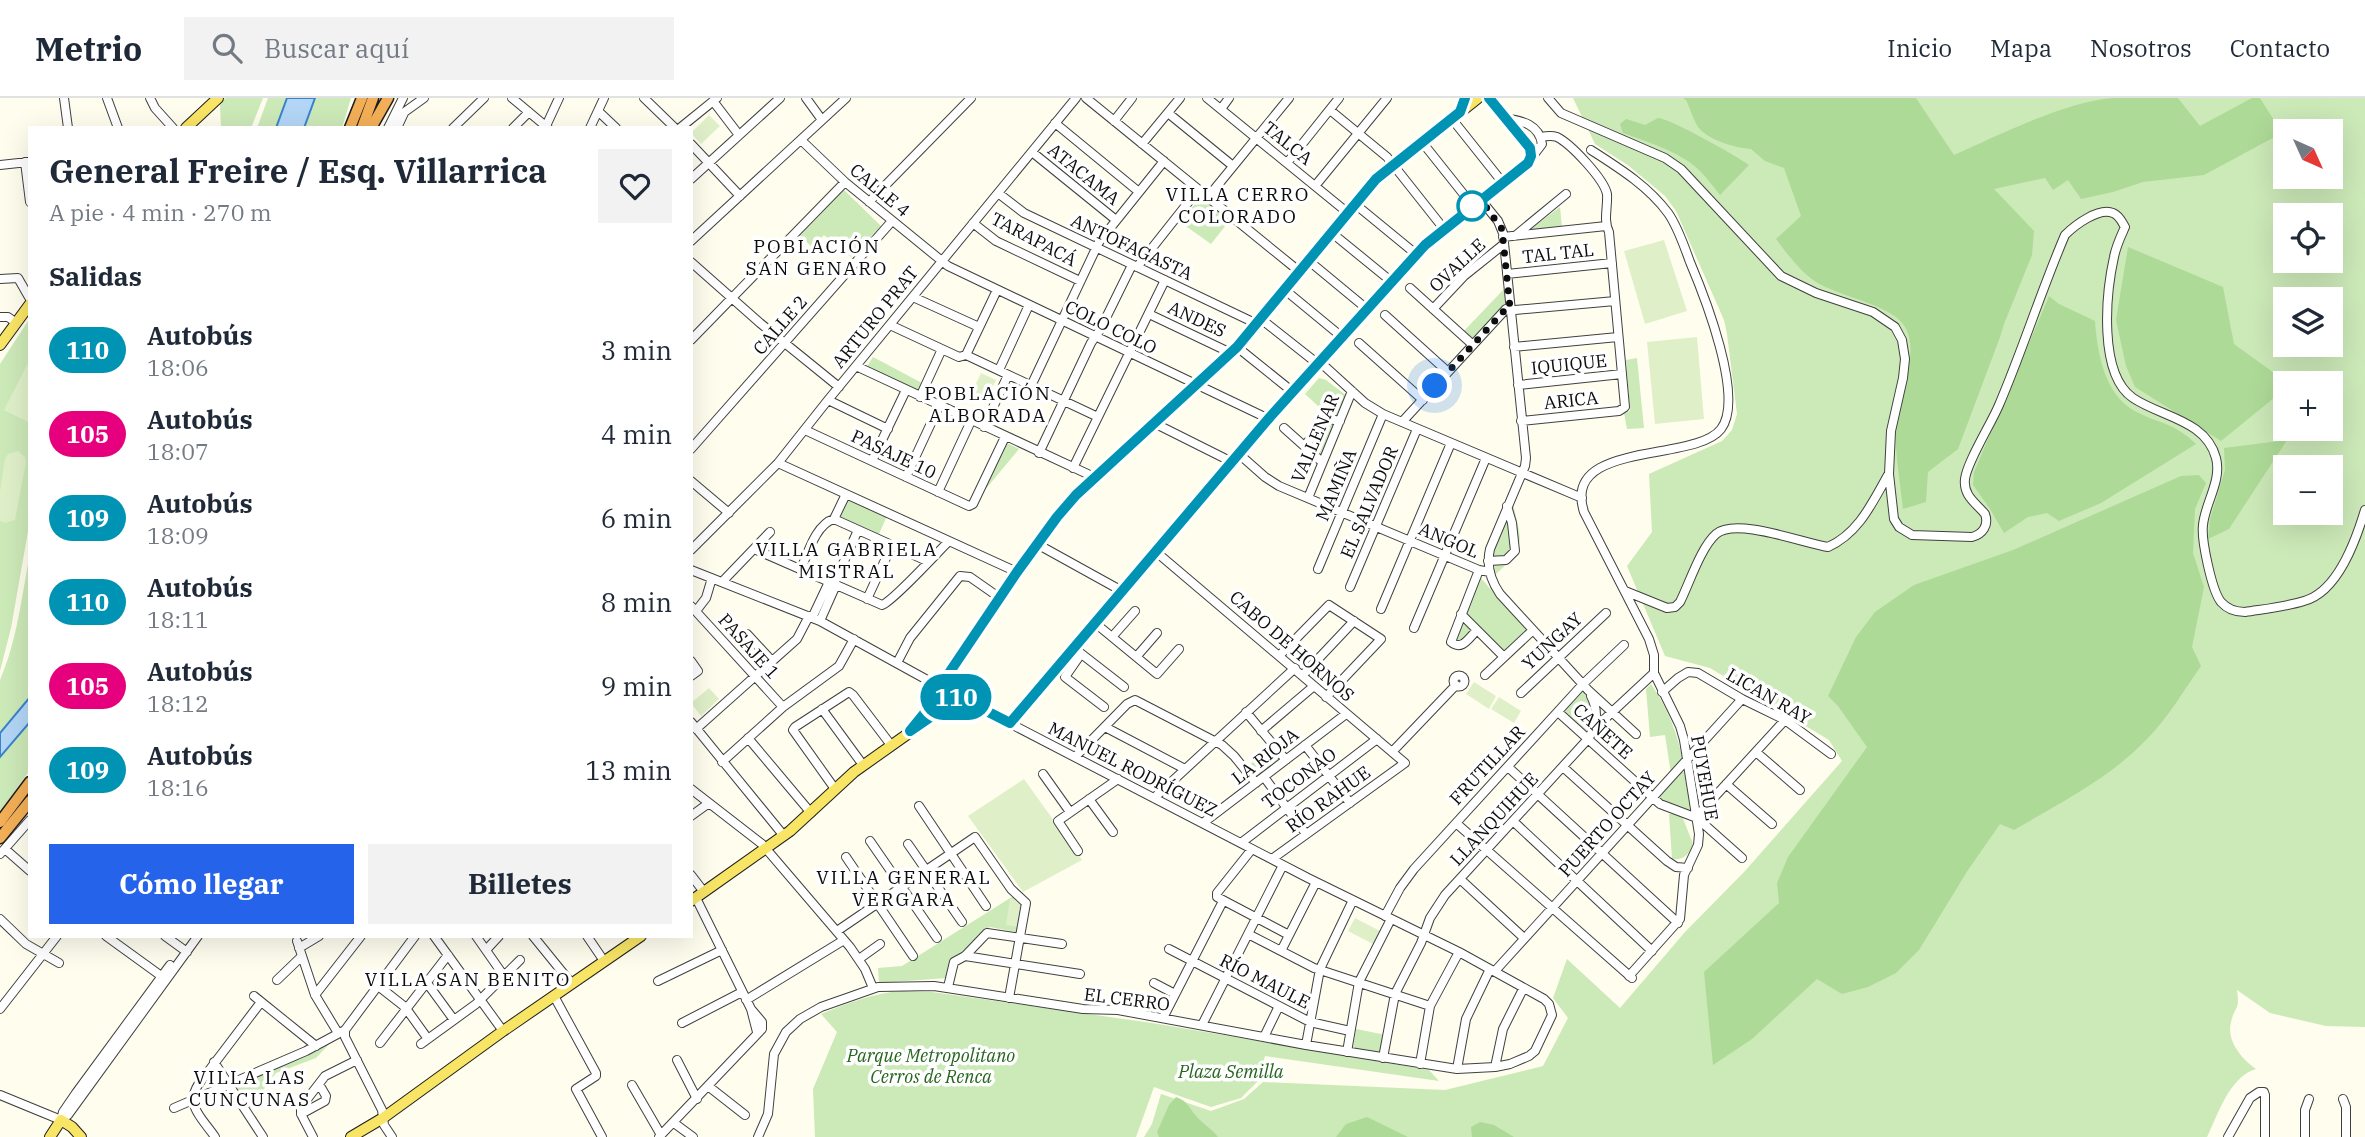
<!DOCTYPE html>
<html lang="es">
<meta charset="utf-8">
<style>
:root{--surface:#fff;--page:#f2f2f3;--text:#1f2937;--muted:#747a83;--line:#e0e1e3;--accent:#2563eb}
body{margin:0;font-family:"IBM Plex Serif",serif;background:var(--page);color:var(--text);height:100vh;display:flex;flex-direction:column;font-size:26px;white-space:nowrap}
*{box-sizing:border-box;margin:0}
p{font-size:23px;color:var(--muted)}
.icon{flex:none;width:38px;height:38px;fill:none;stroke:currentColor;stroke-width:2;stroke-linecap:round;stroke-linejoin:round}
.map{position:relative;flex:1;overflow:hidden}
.drawer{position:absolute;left:28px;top:28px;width:665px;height:812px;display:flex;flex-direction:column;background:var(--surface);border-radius:0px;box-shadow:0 7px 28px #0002}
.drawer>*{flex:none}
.badge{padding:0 14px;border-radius:23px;font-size:24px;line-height:46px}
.needle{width:46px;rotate:135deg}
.controls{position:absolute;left:2273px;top:21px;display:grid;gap:14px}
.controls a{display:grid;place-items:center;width:70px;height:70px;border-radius:0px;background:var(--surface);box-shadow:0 7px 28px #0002;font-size:35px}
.you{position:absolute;width:35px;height:35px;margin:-18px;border:5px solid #fff;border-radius:50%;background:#1a73e8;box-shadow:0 0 0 10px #1a73e833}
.map>.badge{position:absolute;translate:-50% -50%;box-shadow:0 0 0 4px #fff}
h2{padding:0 21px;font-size:26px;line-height:63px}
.round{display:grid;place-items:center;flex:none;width:74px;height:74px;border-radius:0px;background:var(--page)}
.overview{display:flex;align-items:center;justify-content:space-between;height:119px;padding:0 21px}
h1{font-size:33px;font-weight:700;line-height:52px}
.primary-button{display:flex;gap:14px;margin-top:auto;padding:14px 21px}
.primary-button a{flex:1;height:80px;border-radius:0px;background:var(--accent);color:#fff;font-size:28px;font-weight:700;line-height:80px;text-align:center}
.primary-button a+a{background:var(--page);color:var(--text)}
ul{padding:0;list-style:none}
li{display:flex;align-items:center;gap:21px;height:84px;padding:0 21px}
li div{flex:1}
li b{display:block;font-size:26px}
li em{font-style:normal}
li .badge{min-width:77px;font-weight:700;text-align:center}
header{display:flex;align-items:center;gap:42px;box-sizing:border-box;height:98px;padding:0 35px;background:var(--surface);border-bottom:2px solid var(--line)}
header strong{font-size:33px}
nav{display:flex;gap:38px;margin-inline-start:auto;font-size:24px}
.search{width:490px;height:63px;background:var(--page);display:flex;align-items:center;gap:18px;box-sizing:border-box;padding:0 24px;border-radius:0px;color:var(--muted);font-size:26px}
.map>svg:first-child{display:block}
</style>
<header>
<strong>Metrio</strong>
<div class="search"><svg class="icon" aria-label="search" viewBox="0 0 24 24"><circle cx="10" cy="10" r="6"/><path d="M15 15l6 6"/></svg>Buscar aquí</div>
<nav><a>Inicio</a><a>Mapa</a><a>Nosotros</a><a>Contacto</a></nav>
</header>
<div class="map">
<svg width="2365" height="1039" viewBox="0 0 2365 1039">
<rect width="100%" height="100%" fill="#fffdee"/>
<path fill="#cce9b8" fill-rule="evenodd" d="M225 0H263L251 30H221L220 7Z
M268 0H351L342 30H257Z
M1573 0H2365V929L2326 928 2270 915 2237 892C2240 914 2235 907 2231 924 2226 943 2242 961 2256 971 2229 979 2218 1017 2207 1039H1144L1152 1026 1161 996 1211 1013 1244 1001 1263 984 1445 992 1543 968 1568 920 1553 900 1567 861 1620 910 1685 834 1745 773 1842 663 1829 642 1710 570 1665 558 1627 468 1652 434 1649 376 1722 343 1732 332 1737 316 1727 236 1724 222 1676 113 1665 98 1629 68 1595 46ZM2286 33H2331V79H2286ZM2286 117H2331V163H2286ZM2286 201H2331V247H2286ZM2286 285H2331V331H2286ZM2286 369H2331V415H2286Z
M844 92 881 128 851 159 824 137 812 149 800 138Z
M1201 99 1230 122 1211 146 1180 124Z
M1560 109 1562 129 1529 132Z
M1505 190 1506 207 1473 244 1463 234Z
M30 220V422L11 530 0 573V266Z
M873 259 922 285 919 295 866 270Z
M1637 260 1644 330 1627 331 1624 315 1630 313 1626 262Z
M1319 280 1326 282 1347 298 1322 360 1306 344 1330 319 1305 296Z
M1007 345 1019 351 984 393Z
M847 401 887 418 879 436 839 418Z
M1513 405C1521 443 1528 448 1496 476L1492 455Z
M30 455V672L0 714V582C17 543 22 497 30 455Z
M1480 479 1527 533 1503 555 1478 529 1458 545 1454 542Z
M1651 586C1668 611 1677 634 1683 663L1671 676 1665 637 1650 639 1646 591Z
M1583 590C1593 605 1598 621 1586 636L1561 613Z
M1271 649 1282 661 1258 680 1248 668Z
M1681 673 1684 674 1690 707V711L1686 714 1663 705 1659 699V696Z
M1675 715 1682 718 1693 746C1689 757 1684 762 1672 761L1669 716Z
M1015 797 1024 803 1020 835 990 829 984 832 962 859 953 860 947 880 879 885 878 870 902 868Z
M902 893 932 894 1152 925 1429 972 1439 983 1265 958 1257 984 1241 1000 1211 1009 1154 989 1136 1039H815L813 991 837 934 821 916C848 905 873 895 902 893Z
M1356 931 1386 937 1382 956 1353 950Z
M334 941 316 960 276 975 249 1011 235 987 318 952Z"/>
<path fill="#aeda97" d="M1683 0H1916L1954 57C1999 37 2064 4 2113 0 2134 0 2157 0 2178 0L2200 28 2252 0H2260L2282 35 2204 77 2143 84 2113 94 2081 101 2068 82 2053 92 2045 80 1994 91 2034 133 2032 157 2004 226 2000 239 1958 351 1928 374 1926 404 1903 411C1901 389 1894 351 1896 330 1899 303 1922 250 1903 226 1888 206 1838 198 1816 184 1800 173 1788 157 1776 141L1801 118 1784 70 1765 63 1751 51C1735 50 1708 42 1698 29 1693 21 1690 10 1686 2Z
M1658 20C1669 20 1737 58 1749 67L1720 97C1714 90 1709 82 1702 75 1682 54 1650 45 1623 35L1620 26 1626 21 1645 27Z
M2128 149 2223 189 2234 246 2288 285H2286L2285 291 2221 343 2135 289 2126 268 2116 222Z
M2049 198 2059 206 2095 223C2097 253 2104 295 2133 312 2158 326 2174 324 2196 346L2101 405 2059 423 2047 415 2028 419 2004 435 1990 411 1973 387 1974 374Z
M2287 342 2229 431 2208 441 2210 421 2225 372 2224 350Z
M2199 377 2206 385 2195 411 2193 455 2204 489 2192 549 2201 568C2184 592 2168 620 2147 641 2110 680 2060 705 2014 732L2000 726 1968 772 1919 852 1896 875 1868 889 1842 896 1817 881 1752 941 1713 967 1704 874 1779 805 1777 785 1788 759 1867 649 1838 608 1828 598 1856 539 1875 514 1914 487 2013 452 2181 378Z
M1176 999C1188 1003 1189 1010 1197 1019 1203 1026 1211 1030 1218 1039H1159L1157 1034 1169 1007Z
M1367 1019 1408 1039H1336L1346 1026Z
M1480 1024 1494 1027 1514 1039H1472L1471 1029Z"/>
<path fill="#dff0c9" d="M709 17 720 28 701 46 691 35Z
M1664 142 1687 213 1645 226 1624 153Z
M1697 239 1704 321 1655 326 1647 244Z
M30 261V325L4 312Z
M981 275 996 282 986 303 971 296Z
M18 353 25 359 26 364 15 422 5 425 0 423V394L5 361 8 356Z
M1474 584 1496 598 1489 611 1466 596Z
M709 590 719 601 701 618 691 605Z
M1499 599 1521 613 1514 625 1491 611Z
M1024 681 1082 762 1023 794 968 718Z
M1010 801 1024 803 1020 829 1006 827Z
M1355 820 1380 833 1373 846 1348 833Z"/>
<path fill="#b3d6f6" stroke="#3a83cc" stroke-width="2" d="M287 0H315L304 30H276Z
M30 599V624L0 659V635Z"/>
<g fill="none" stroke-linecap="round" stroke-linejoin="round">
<defs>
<path id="minor" d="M64 0 68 30
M107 0 118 30
M150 0 155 10 173 30
M512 0 548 30
M644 0 675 30
M806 0 822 22
M1086 0 1300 174
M1207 0 1348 115
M1489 0 1529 50 1531 58
M1548 0 1561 15 1665 60 1681 71 1781 178 1816 195 1873 214 1895 229 1902 242 1905 261 1903 280 1891 333 1889 376 1894 421 1899 429 1912 437 1972 439C1983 436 1989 427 1985 416 1976 405 1963 398 1965 381 1967 364 1991 326 1999 307 2023 251 2041 193 2065 137 2075 127 2099 109 2113 115 2119 117 2122 124 2125 129 2121 138 2116 148 2114 159 2106 195 2098 276 2133 300 2161 319 2206 322 2216 360 2222 383 2205 405 2203 427 2201 442 2212 493 2221 504 2228 512 2236 514 2245 514 2264 511 2285 509 2304 503 2338 494 2356 442 2365 412
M713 3 739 37
M1221 11 1229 0
M1330 12 1387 59 1444 131
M598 13 616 30
M1168 15 1233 68
M1452 21 1503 85
M392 23 424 0
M1114 23 1132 0
M1055 25 1139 94
M546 28 559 0
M388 30 403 0
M397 30 404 15
M453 30 484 0
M513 30 529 14
M590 30 604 0
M680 30 717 0
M801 42 845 84 948 168 1269 321
M1422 44 1473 108
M691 46 740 98
M1142 46 1180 0
M1591 52C1619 70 1648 88 1668 115 1678 129 1684 148 1690 164 1704 197 1745 300 1721 331 1695 365 1561 342 1584 414L1649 541 1654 557V575L1680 628 1684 642 1699 736 1698 747 1684 777 1680 821 1629 878
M1032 54 1116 122
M25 64 30 104
M1287 65 1339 0
M0 67 28 64
M691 81 780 0
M1315 88 1387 0
M998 95 1024 115 1257 226
M1208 99 1289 0
M1481 102 1498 123 1503 135 1526 360 1525 368 1490 451C1486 468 1491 483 1500 496L1588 592 1636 636
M869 104 971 0
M1355 106 1416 156
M973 125 996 143 1080 183
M1332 135 1392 184
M1515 138 1566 96
M1503 139 1606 128
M691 143 846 0
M1309 163 1367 211
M691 164 760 225 839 289
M1137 169 1198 92
M1507 176 1612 165
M0 181 18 180 30 201
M1410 190 1473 247
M1285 192 1342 239
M913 199 979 229
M1433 211 1464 178 1504 146
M1149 216 1231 255
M1385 217 1448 274
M0 219H8L15 224
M1261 221 1318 266
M890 227 959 259 966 257 1098 319
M691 242 845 84
M1359 245 1423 302
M1237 249 1293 294
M1514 249 1618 239
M966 257 997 192
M1320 264 1365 305 1383 316 1582 400
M856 268 1094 379
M999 272 1029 207
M1518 287 1622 276
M1031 288 1099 144 1164 63
M920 299 942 251
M828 302 888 331
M1521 323 1619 313 1625 309 1609 134C1603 122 1608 109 1607 96 1604 81 1571 46 1557 39 1551 37 1546 38 1541 39
M1402 324 1506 211 1515 212 1615 203
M1154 325 1232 364
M984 329 1008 277
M1284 330 1322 364
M805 332 969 408 973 406 1005 339
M1304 348 1329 321 1340 323
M691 351 892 123
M1039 355 1091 245 1100 232 1132 167
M1239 356 1265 379 1279 388 1479 472 1490 474
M872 363 906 292
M778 365 1017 474
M1073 370 1165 182
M906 379 939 308
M691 383 729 415
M938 394 971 323
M1308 400 1352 293
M834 421 927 463
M1037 446 1122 493
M754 451 882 507C892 504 936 456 948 444
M691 452 778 365 828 302 1076 0
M1155 453 1405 665 1272 761
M1488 463 1506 462 1515 453 1512 425 1507 408
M801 471C808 455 816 426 834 421L846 396
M1318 471 1383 316
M691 472 820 523 940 589
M722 484 770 434
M834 486 858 432
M1350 489 1417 331
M1625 493 1667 510 1675 509 1680 504C1689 486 1701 449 1716 436 1736 419 1803 445 1828 449 1859 435 1872 405 1888 377
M867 501 892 447
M691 508 783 609
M1381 511 1451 345
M696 513 706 500 712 480
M1461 516 1504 559
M812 520 829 484
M820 523 836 487
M1095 525 1157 576 1179 551
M1414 530 1486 360
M1477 532C1468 541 1462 553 1451 544L1479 472
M747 536 772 563
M1112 539 1135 513
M1079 554 1124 589
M1081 556 1065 579 1104 609
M1280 557 1329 507 1381 541 1326 599
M1137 558 1157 535
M691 563 698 573 691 578
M897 565 910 540 960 478 970 479 1000 500
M1303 577 1354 523
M1485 577 1533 532
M1453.5 583a5.5 5.5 0 1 1 11 0a5.5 5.5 0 1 1-11 0Z
M1662 594 1678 580 1688 574 1698 575 1742 601 1785 622 1831 656
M1521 595 1606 515
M822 611 863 667
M1246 614 1286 662
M1558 614 1660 706 1697 720 1742 760
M691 624 784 738
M1010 625 1270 319 1416 156 1473 108 1526 67 1542 46C1539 26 1522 23 1505 20
M1105 629 1185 671
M1595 630 1654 575
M696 631 797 541 809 518
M1261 633 1314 588
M748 640 811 715
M1305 647 1350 705
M1392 654 1456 587
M1756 654 1800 692
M1075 659 1127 606 1135 602 1222 647 1234 658 1256 685
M722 664 783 609 839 568 854 541
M1508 669 1678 825
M1563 669 1667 763 1676 769 1688 770
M1043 676 1070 714
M1264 679 1306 736
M1726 686 1772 726
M691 691 762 746 850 849 865 871 873 890
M835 691 793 632 795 629 849 594 853 597 891 647
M1154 700 1295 570
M1089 701 1113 734
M919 708 986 808
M691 718 709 705
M1697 718 1785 622
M1513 723 1652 853
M1203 725 1346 616
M1456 725 1632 880
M870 743 937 840
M1241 745 1377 641
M908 746 962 824
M5 751 30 773
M1252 751 1217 795V799L1289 837
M1078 753 1058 723 1118 681
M0 756 30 722
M846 759 913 858
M691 777 704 794
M1460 781 1524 840
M696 800 751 911 757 934
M1385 818 1400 790 1414 771 1583 586 1624 547
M0 821 26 846 59 865
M837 833 975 739 1011 791 1026 805 1009 900
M1248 836 1314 870 1430 908
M106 838 164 880
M165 838 187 854
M434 838 503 933
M476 838 504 878
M533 838 572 886
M587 838 604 863
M297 843 315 897 338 935
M299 850 319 838
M1169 851 1310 924 1350 933
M486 852 499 838
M1281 853 1316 784
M965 858 1080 876
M859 861 880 846
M1495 873 1742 601
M277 882 302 858
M658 883 722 852
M427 885 454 922
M1154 885 1175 896
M377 887 405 909 428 941
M948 889 954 864 965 858 987 835 1062 846
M315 897 361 838
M254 898 316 948
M554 898 596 975V978L576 991 602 1039
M746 902 844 842
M0 911 57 838
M1163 920 1223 803
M682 925 742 894
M1202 927 1283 767
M345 932V939L382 1012 384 1027 392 1039
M1264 939 1279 908
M380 945 448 857
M421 946 476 906 520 862
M1306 947 1320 871 1353 802
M1347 954 1359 884 1391 821
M1383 960 1395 896 1421 845 1430 820 1445 797 1588 641C1597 627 1599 613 1591 598
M677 962 697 1001
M214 964 263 1039
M1420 966 1430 908 1459 854
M1495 969 1503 931 1523 891
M1457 971 1466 921 1490 871
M632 987 661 1037
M708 988 745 1017
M0 997 61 1022
M2343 1001 2346 1009V1039
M174 1010 306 953 345 932 415 838
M301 1016V1009L325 978 357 962
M301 1016 325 1003 326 998 319 986
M301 1016 313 1039
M61 1022 68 1017 198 838
M61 1022 63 1014 76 995 170 867
M674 1025 693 1039
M215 1039C203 1021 185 1008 198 987L261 904
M659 1039 762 931V924L751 911
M758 1039 768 1016 774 956 786 934 800 921 821 909 878 889 934 888 1083 911 1118 912 1306 947 1457 971 1495 969 1510 966 1529 958 1535 953 1552 917 1549 906 1544 901 1459 854 1308 780 957 598
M2228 1039 2250 1000 2259 994H2264L2265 997V1039
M2305 1039V1012L2309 1001"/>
<path id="major" d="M186 30 218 0
M0 247 30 206
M910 633 923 617 945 581 1017 474 1075 397 1237 249 1376 81 1478 0
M691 803 790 733 854 674 950 606 957 598 940 589
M50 1039 61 1022 72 1029 81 1039
M351 1039 383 1020 503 933 641 838"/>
<path id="highway" d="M350 30 362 0
M362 30 373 0
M371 30 388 0
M0 724 30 684
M0 740 30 703"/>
</defs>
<use href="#minor" stroke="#404040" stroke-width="10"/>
<use href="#major" stroke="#1e1e1e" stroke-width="12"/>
<use href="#highway" stroke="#1e1e1e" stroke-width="13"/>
<use href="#minor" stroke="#fff" stroke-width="8"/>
<use href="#major" stroke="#f8e465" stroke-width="10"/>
<use href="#highway" stroke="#f3af57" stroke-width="10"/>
</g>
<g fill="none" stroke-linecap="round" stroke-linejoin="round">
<defs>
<path id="line" d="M1465 0 1460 14 1376 81 1237 249 1076 397 1057 419 1017 474 945 581 923 617 910 633 948 607 957 598 1010 625 1270 319 1425 147 1528 65 1531 58 1530 50 1489 0"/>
</defs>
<use href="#line" stroke="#fff" stroke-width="16"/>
<use href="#line" stroke="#0093b3" stroke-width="10"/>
<path stroke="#0d0d0d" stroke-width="7" stroke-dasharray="0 12.6" d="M1435 288 1504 213 1510 210 1502 131 1481 102 1472 108"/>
</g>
<circle fill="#fff" stroke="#0093b3" stroke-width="3.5" cx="1472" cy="108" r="14"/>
<g text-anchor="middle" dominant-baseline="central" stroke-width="7" stroke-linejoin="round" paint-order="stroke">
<g font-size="18" fill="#0d0d0d" stroke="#fff">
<text transform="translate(1288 45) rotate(39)">TALCA</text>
<text transform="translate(1084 76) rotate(39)">ATACAMA</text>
<text transform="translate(880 92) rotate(40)">CALLE 4</text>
<text transform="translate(1034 141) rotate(28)">TARAPACÁ</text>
<text transform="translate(1132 149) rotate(25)">ANTOFAGASTA</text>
<text transform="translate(1558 155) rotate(-6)">TAL TAL</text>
<text transform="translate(1457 167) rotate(-43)">OVALLE</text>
<text transform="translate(875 219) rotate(-51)">ARTURO PRAT</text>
<text transform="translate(1197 221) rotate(25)">ANDES</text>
<text transform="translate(780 227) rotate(-49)">CALLE 2</text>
<text transform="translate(1111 229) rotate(26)">COLO COLO</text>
<text transform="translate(1569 266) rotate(-6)">IQUIQUE</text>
<text transform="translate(1571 302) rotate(-6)">ARICA</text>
<text transform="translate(1315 340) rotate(-67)">VALLENAR</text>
<text transform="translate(894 356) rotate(25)">PASAJE 10</text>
<text transform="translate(1336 387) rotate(-67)">MAMIÑA</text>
<text transform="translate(1369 404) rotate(-67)">EL SALVADOR</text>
<text transform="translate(1449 442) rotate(23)">ANGOL</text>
<text transform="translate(1552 543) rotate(-43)">YUNGAY</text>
<text transform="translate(749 548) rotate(48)">PASAJE 1</text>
<text transform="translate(1292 548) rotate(41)">CABO DE HORNOS</text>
<text transform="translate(1769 598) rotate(30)">LICAN RAY</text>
<text transform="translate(1603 633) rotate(42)">CAÑETE</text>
<text transform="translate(1265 658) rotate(-38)">LA RIOJA</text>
<text transform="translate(1487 667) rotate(-47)">FRUTILLAR</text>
<text transform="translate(1133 671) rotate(27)">MANUEL RODRÍGUEZ</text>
<text transform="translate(1299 680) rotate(-37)">TOCONAO</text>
<text transform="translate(1705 680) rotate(80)">PUYEHUE</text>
<text transform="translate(1328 701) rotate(-36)">RÍO RAHUE</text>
<text transform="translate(1494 721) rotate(-47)">LLANQUIHUE</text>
<text transform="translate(1607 726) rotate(-48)">PUERTO OCTAY</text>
<text transform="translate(1265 883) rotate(27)">RÍO MAULE</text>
<text transform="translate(1127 901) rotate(7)">EL CERRO</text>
</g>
<g font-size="18" font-style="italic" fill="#25651e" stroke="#fff">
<text x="931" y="957">Parque Metropolitano<tspan x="931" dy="21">Cerros de Renca</tspan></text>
<text x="1231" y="973">Plaza Semilla</text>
</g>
<g font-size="19" letter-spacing="2" fill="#0d0d0d" stroke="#fff">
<text x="1238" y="96">VILLA CERRO<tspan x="1238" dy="22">COLORADO</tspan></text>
<text x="817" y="148">POBLACIÓN<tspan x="817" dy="22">SAN GENARO</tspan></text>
<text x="988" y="295">POBLACIÓN<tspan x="988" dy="22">ALBORADA</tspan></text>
<text x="847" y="451">VILLA GABRIELA<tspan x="847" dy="22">MISTRAL</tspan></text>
<text x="904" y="779">VILLA GENERAL<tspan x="904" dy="22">VERGARA</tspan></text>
<text x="468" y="881">VILLA SAN BENITO</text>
<text x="250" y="979">VILLA LAS<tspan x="250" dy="22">CUNCUNAS</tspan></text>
</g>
</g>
</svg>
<div class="controls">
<a><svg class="needle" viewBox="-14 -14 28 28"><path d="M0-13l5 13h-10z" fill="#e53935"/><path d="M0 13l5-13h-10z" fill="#747a83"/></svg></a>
<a><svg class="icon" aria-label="locate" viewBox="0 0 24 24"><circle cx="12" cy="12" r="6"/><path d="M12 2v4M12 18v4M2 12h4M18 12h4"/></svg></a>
<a><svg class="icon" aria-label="layers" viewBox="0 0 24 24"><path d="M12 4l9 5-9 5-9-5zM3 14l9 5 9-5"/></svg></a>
<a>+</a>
<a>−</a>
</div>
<div class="you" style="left:1435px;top:288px"></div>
<b class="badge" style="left:956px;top:599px;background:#0093b3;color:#fff">110</b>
<section class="drawer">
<div class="overview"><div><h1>General Freire / Esq. Villarrica</h1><p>A pie · 4 min · 270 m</p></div><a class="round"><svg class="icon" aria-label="heart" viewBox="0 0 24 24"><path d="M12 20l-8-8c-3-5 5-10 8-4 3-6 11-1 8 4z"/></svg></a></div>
<h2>Salidas</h2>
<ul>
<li><span class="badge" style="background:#0093b3;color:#fff">110</span><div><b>Autobús</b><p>18:06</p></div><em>3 min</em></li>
<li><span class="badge" style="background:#e6007e;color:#fff">105</span><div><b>Autobús</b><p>18:07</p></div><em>4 min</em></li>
<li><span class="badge" style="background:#0093b3;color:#fff">109</span><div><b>Autobús</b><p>18:09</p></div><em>6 min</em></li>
<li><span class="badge" style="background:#0093b3;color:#fff">110</span><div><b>Autobús</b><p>18:11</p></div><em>8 min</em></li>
<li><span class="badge" style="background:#e6007e;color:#fff">105</span><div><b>Autobús</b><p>18:12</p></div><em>9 min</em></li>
<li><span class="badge" style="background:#0093b3;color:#fff">109</span><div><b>Autobús</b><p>18:16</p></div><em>13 min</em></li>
</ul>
<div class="primary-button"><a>Cómo llegar</a><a>Billetes</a></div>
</section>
</div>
